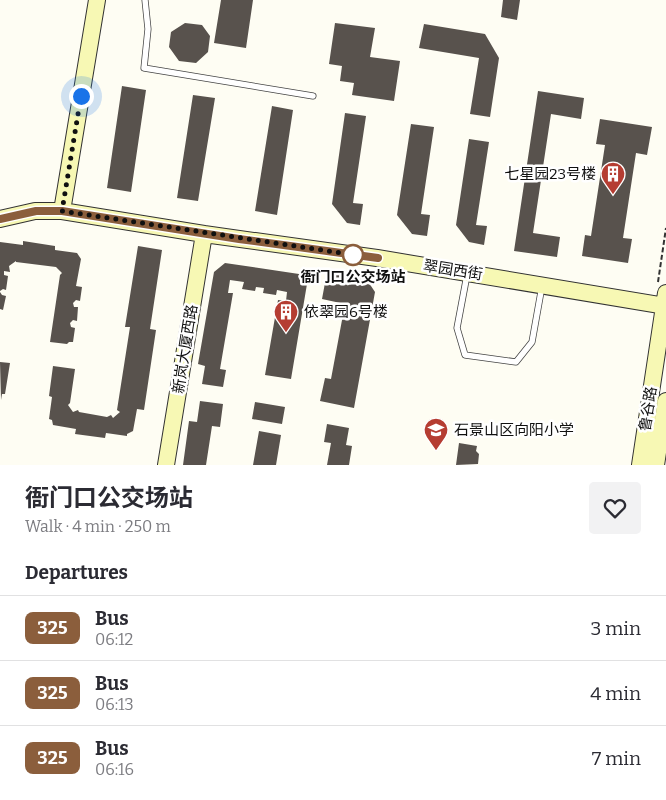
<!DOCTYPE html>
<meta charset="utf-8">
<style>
:root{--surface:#fff;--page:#f2f2f3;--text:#2b2b33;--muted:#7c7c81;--line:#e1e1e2}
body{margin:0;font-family:Bitter,"Noto Sans SC",serif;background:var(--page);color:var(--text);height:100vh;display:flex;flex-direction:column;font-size:19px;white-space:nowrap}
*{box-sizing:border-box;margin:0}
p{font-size:16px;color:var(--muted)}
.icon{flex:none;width:28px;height:28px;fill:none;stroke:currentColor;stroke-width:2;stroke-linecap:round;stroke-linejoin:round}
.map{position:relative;height:465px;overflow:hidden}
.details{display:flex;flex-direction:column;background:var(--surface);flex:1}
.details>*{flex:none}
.badge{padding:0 10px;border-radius:8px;font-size:18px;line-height:32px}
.you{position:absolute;width:25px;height:25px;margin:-12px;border:4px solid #fff;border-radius:50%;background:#1a73e8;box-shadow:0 0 0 8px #1a73e833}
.map>.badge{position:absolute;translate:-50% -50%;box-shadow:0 0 0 2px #fff}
h2{padding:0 25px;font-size:19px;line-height:45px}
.round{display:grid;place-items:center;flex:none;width:52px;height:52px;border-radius:5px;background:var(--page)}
.overview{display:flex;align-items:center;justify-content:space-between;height:85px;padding:0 25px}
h1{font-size:24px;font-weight:700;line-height:38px}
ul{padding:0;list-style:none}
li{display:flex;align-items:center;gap:15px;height:65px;padding:0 25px;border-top:1px solid var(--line)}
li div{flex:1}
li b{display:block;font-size:19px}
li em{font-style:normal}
li .badge{min-width:55px;font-weight:700;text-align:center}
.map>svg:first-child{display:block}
</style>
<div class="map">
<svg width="666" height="465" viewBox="0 0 666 465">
<rect width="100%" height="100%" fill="#fefdf3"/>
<path fill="#58524d" d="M221 0H253L246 48 214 43Z
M503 0H520L517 20 501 17Z
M185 23 202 25 210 36 208 52 196 63 179 61 169 47 171 32Z
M335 23 375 28 370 57 400 61 394 101 352 95 354 83 340 81 342 66 329 64Z
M424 24 485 34 499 58 490 117 470 114 479 58 419 48Z
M122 86 146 90 131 192 107 188Z
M538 91 584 98 581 119 551 114 533 233 560 237 557 257 514 251Z
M193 95 215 98 198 201 177 198Z
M272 106 293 110 277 215 255 211Z
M345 113 366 116 353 203 363 204 360 225 347 223 332 204Z
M600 119 652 127 647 155 636 153 623 238 632 239 628 263 582 256 585 235 591 236 605 145 596 144Z
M411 124 434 127 421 214 430 215 427 236 412 234 397 215Z
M469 139 489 142 476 225 487 226 484 245 469 242 456 225Z
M23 241 55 246V250L77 253 81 259 76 286 82 287 80 301 76 300 73 303 74 307H78L77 321 73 320 70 323 71 327 75 328 73 342H69L67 344 50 342 60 275 62 273 56 267 16 262V261L9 266 10 272 4 271V275L8 276 6 290 3 289 0 291V242L23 245Z
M138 246 162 250 150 329 156 330 144 410 137 409 133 431 127 434V436L106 433 105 438 75 434 76 429 53 425 52 420 49 419 52 397 49 396 53 366 75 369 70 403 68 405 73 412 78 410 79 412 107 417 111 415 113 418 120 412 117 410 130 327H125Z
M225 263 299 274 307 284 291 379 265 375 278 300 286 301 287 292 277 290 276 295 263 293 264 288 256 287 255 291 242 289 244 282 230 280 228 293H233L220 369 226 370 223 387 202 384 205 366 198 364 214 272Z
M327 272 367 280 375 292 354 408 320 401 325 378 331 379 345 304 322 299Z
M0 292 2 295 6 296 3 310 0 309Z
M0 362 10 363 5 394H2L1 400Z
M200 401 223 404 220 427 212 426 206 465H183L189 421 197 422Z
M255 402 285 407 282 424 252 419Z
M327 424 349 428 346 445 352 446 349 465H327L331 443 324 442Z
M259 431 281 435 276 465H253Z
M459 443 477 446 476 451 479 454 478 464 456 465Z"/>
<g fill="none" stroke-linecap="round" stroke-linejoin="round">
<defs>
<path id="lane" d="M145 0 148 29 144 68 313 96
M467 275 457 328 465 355 516 362 532 342 542 286"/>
<path id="secondary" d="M62 211 97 0
M0 219 35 211H62L204 234 377 258 666 306
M166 465 204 234
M640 465 666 293
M656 465 666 401"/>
</defs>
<use href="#lane" stroke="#434343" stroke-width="7"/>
<use href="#secondary" stroke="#323232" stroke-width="18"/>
<path stroke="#323232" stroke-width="2" stroke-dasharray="5 2.5" stroke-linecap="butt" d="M658 282 666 228"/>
<use href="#lane" stroke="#fff" stroke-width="5.5"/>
<use href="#secondary" stroke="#f7f8b4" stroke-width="16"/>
</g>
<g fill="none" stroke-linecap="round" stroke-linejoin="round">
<defs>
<path id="line" d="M0 219 36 211H62L239 239 378 258"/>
</defs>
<use href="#line" stroke="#fff" stroke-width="11"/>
<use href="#line" stroke="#8b5e3c" stroke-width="8"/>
<path stroke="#101010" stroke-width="5" stroke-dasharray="0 9" d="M81 96 62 211 355 255H353"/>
</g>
<defs>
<symbol id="building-pin" viewBox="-11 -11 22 30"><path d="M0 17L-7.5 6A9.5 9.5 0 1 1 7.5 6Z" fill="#b53d32" stroke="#fff"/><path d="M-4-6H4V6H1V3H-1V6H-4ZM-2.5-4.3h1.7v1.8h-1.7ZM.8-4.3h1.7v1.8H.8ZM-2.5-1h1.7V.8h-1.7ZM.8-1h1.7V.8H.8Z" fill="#fff"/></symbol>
<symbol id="school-pin" viewBox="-11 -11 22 30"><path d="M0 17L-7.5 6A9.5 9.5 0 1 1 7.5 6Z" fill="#b53d32" stroke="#fff"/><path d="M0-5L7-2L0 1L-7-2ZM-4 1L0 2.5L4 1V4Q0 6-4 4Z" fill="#fff"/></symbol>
</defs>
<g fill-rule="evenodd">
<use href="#building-pin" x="599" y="160" width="28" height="38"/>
<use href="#building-pin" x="272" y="298" width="28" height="38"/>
<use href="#school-pin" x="422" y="416" width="28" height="38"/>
</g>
<circle fill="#fff" stroke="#8b5e3c" stroke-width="2.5" cx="353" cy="255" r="10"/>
<g text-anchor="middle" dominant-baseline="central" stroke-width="5" stroke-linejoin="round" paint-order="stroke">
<g font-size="15" fill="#101010" stroke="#fff" text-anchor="start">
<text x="596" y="174" text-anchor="end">七星园23号楼</text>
<text x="304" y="312">依翠园6号楼</text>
<text x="454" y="430">石景山区向阳小学</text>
</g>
<g font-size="15" fill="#101010" stroke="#fff">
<text transform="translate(453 270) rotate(9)">翠园西街</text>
<text transform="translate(185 349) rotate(-81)">新岚大厦西路</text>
<text transform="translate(648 409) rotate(-81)">鲁谷路</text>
</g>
<g font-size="15" font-weight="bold" fill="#101010" stroke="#fff">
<text x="353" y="277">衙门口公交场站</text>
</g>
</g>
</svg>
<div class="you" style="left:81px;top:96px"></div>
</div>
<section class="details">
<div class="overview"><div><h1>衙门口公交场站</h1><p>Walk · 4 min · 250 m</p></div><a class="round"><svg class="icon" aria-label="heart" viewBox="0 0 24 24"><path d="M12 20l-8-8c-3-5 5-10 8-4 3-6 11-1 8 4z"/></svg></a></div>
<h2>Departures</h2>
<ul>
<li><span class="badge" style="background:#8b5e3c;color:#fff">325</span><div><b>Bus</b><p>06:12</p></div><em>3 min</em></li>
<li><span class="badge" style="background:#8b5e3c;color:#fff">325</span><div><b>Bus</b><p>06:13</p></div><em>4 min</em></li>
<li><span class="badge" style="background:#8b5e3c;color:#fff">325</span><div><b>Bus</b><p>06:16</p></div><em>7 min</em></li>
</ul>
</section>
